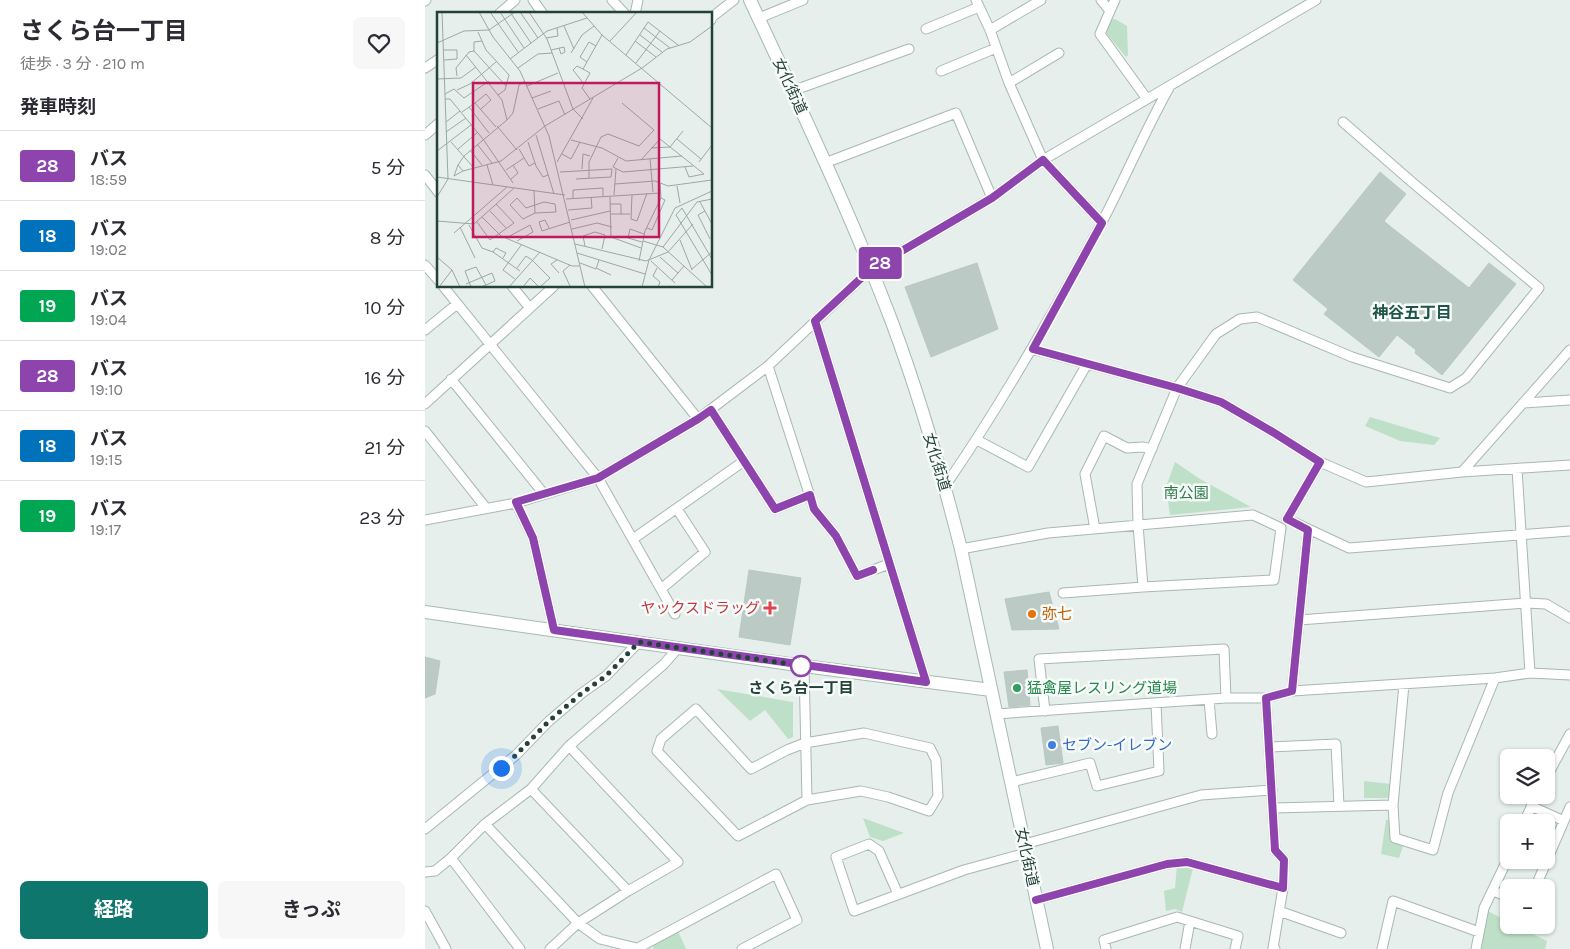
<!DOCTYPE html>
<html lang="ja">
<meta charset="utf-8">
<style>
:root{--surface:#fff;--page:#f7f7f7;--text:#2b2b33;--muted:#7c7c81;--line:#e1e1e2;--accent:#0f766e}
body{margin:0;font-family:Karla,"Noto Sans JP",sans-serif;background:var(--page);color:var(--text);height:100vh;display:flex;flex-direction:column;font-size:19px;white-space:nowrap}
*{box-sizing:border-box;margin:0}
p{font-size:16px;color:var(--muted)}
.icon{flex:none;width:28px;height:28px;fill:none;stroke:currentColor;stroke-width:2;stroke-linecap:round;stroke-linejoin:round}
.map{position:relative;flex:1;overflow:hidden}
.side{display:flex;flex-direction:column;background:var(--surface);width:425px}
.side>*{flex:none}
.badge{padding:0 10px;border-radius:4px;font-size:18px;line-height:32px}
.fabs{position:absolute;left:1075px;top:749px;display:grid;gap:10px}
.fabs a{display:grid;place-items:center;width:55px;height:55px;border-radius:8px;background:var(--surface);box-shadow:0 1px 4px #0004;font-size:25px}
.you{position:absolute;width:25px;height:25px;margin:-12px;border:4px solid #fff;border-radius:50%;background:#1a73e8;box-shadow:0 0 0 8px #1a73e833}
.map>.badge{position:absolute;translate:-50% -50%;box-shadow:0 0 0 2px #fff}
h2{padding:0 20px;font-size:19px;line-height:45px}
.round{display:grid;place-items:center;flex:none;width:52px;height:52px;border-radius:8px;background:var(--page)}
.summary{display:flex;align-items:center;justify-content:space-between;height:85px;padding:0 20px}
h1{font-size:24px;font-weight:700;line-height:38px}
.cta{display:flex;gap:10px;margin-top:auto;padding:10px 20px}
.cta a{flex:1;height:58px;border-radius:8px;background:var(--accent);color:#fff;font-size:20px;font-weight:700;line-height:58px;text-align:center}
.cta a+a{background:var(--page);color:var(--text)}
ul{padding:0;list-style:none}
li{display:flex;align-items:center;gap:15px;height:70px;padding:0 20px;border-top:1px solid var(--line)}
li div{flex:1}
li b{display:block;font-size:19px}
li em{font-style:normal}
li .badge{min-width:55px;font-weight:700;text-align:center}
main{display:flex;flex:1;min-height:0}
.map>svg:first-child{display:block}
</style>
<main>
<section class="side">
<div class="summary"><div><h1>さくら台一丁目</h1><p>徒歩 · 3 分 · 210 m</p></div><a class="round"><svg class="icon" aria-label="heart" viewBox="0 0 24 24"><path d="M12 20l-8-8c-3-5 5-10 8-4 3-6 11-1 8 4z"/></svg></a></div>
<h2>発車時刻</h2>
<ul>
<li><span class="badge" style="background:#8e44ad;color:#fff">28</span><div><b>バス</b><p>18:59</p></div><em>5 分</em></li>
<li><span class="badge" style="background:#0072bc;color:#fff">18</span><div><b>バス</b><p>19:02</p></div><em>8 分</em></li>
<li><span class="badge" style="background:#00a651;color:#fff">19</span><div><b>バス</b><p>19:04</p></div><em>10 分</em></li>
<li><span class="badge" style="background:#8e44ad;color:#fff">28</span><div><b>バス</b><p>19:10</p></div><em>16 分</em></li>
<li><span class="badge" style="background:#0072bc;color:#fff">18</span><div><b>バス</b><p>19:15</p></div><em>21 分</em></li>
<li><span class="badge" style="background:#00a651;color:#fff">19</span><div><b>バス</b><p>19:17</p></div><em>23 分</em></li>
</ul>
<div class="cta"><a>経路</a><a>きっぷ</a></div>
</section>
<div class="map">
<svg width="1145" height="949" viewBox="0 0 1145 949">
<rect width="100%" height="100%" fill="#e6efeb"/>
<path fill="#bfe0c8" d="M690 19 702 26 703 55 701 57 681 33 686 20Z
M945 417 1015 438 1009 445 975 441 940 426Z
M750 462 775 479 826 507 745 515 741 487Z
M292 689 368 702V737L363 739 340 710 325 721Z
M939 781 966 784 965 795 962 798H939Z
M438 818 479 833 458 841 445 837Z
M961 820H964C965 835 964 839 978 846L974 858 956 854Z
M752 865 768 868 757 912 750 909 741 911 739 891 750 888Z
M1061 910 1084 922V925H1090L1122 941 1120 949H1054Z
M253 931 261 949H229L227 943Z"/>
<path fill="#bbcac4" stroke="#b8c9c2" d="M955 172 981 194 959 221 966 227 1044 288 1064 263 1091 284 1017 375 990 353 991 350 972 335 954 357 899 314 903 309 868 280Z
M552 263 573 329 506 357 480 287Z
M324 570 376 578 365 645 314 637Z
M624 592 634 629 587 630 580 599Z
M0 657 15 661 10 694 0 698Z
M602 670 605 705 584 707 579 672Z
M633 726 638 763 621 765 616 728Z"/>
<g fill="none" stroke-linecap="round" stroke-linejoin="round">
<defs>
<path id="street" d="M108 0 118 14
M187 0 200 14
M551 0 565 30 584 83 618 160 677 223
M676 0 685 11 690 0
M0 1 1 0
M685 11 675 34 722 99
M74 14 90 0
M210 14 213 0
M334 18 378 0
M286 20 287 17 309 0
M501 29 554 7
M565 30 616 0
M0 68 14 59
M516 71 571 48
M584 83 634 53
M367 91 484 49
M0 135 14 123
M400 163 531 113 567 198
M0 175 14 193
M0 265 14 281
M18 286 173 478 250 614
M87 286 104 307
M167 286 273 419
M390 321 501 682
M0 330 32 304
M607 349 752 388 796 402 846 431 895 462 941 482 1037 472 1145 465
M343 366 389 509 411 536 432 576 464 564
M26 379 119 494
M1098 403 1145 400
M0 404 129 286
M286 410 350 509 385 495
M0 431 61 508
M552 440 603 467 662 364
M895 462 862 519 924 548 1145 531
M1092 469 1105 673
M1037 472 1145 350
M520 486C578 402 628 314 676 224 700 179 719 132 744 88
M91 503 108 538 129 630
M0 520 91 503 173 478 273 419 343 366 446 269 567 198 618 160 891 0
M670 529 660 474 679 436 702 448 718 447 727 449
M208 539 319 461
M536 549 623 533 828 515 856 528 849 580 718 587 638 593
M718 587 713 525 712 484 752 388 791 334 815 319 832 317 927 357 1025 388 1041 378 1114 288 988 183 918 122
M236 589 280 552 252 509
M874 620 1101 603 1121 604 1145 618
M379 666 382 800
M979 684 968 805 970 838 1008 850 1023 793 1070 678
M867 691 883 530
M841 698 850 850 859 860 858 888 848 948 850 949
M784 700 787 734
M271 709 326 769 362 750 380 743 439 733 505 748 511 760 513 796 504 811 463 797 436 791 382 800 313 836 232 751 236 739Z
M620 711 614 659 799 649 801 698
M571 714 801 698H841L867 691 1070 678 1105 673 1145 675
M844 747 911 744 914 806
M1121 778 1145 734
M586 782 665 763 672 786 734 771 731 703
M106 789 203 891
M1106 806 1139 821
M848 808 968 805
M1099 822 1112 795
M60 824 153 923 175 939 216 949
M0 829 91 755 124 721 157 693 181 676 214 642
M600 844 776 795 847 790
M26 858 95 949
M0 872 10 871 26 858 60 824 106 789 144 746 239 664 253 648
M1110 888 1145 807
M1068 891 1084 897
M473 894 454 851 444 844 411 857 429 911 539 870 601 853
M611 900 742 864 762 862 858 888
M0 911 21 949
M854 911 916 933
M213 948 351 874 372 920 317 949
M125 949 153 923 203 891 253 862 144 746
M681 949 679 940 752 917 813 936 810 949
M760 949 765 921
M957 949 968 901 1054 932
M1051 949 1059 908 1084 856"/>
<path id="secondary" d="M325 0C375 107 426 214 468 325 495 398 517 474 536 549L622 949
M0 612 379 666 566 690"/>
</defs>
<use href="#street" stroke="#a8b8b2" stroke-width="11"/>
<use href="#secondary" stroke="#a4bbb3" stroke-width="14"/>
<use href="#street" stroke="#fff" stroke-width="9"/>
<use href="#secondary" stroke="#fff" stroke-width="12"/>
</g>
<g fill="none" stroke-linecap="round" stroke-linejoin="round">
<defs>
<path id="line" d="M448 570 432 576 411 536 389 509 385 495 350 509 286 410 273 419 173 478 91 502 108 538 129 630 501 682 390 321 446 269 567 198 618 160 677 223 608 349 752 388 796 402 846 431 895 462 862 519 883 530 867 691 841 698 850 850 859 860 858 888 762 862 742 864 611 900"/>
</defs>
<use href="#line" stroke="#fff" stroke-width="11"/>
<use href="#line" stroke="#8e44ad" stroke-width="8"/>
<path stroke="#24423a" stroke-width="5" stroke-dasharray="0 9" d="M76 768 91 755 124 721 157 693 181 676 214 642 379 666H376"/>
</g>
<path fill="#e0444e" stroke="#f7fbf9" stroke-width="2" d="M342.5 600.5h5v5h5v5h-5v5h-5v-5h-5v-5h5z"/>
<circle fill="#e8710a" stroke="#f7fbf9" stroke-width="2" cx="607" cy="614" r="5"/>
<circle fill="#fff" stroke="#8e44ad" stroke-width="2.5" cx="376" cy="666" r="10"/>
<circle fill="#2e9e5b" stroke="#f7fbf9" stroke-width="2" cx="592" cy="688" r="5"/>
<circle fill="#3f7fe0" stroke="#f7fbf9" stroke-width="2" cx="627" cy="745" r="5"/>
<g text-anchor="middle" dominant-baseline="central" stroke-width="5" stroke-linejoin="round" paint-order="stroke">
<g font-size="15" fill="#24423a" stroke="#f7fbf9">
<text transform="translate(365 86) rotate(65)">女化街道</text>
<text transform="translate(512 462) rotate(73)">女化街道</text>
<text transform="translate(602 857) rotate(78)">女化街道</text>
</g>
<g font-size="15" fill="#2d7a4b" stroke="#f7fbf9">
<text x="761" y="493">南公園</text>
</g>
<g font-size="15" fill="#be3a42" stroke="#f7fbf9" text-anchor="end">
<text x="335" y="608">ヤックスドラッグ</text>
</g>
<g font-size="15" fill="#c56008" stroke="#f7fbf9" text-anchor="start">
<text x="617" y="614">弥七</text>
</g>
<g font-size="15" font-weight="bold" fill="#24423a" stroke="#f7fbf9">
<text x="376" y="688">さくら台一丁目</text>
</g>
<g font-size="15" fill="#27864d" stroke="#f7fbf9" text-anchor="start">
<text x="602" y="688">猛禽屋レスリング道場</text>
</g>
<g font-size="15" fill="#366cbe" stroke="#f7fbf9" text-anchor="start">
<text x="637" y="745">セブン-イレブン</text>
</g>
<g font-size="16" font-weight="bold" fill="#1f5548" stroke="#f7fbf9">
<text x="987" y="312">神谷五丁目</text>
</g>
</g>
<g transform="translate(12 12)">
<rect width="275" height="275" fill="#e6efeb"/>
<path fill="none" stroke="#98aaa4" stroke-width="1" d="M5 0 11 167M42 0 56 25 83 59 112 124 148 275M53 0 81 40M63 0 87 36M73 0 94 31M83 0 101 26M92 0 110 27 136 97 146 107M145 0 165 23 275 116M127 14 137 37M207 16 233 36M41 20 49 38 72 63 68 78 61 83M203 23 225 40M109 26 121 24 120 16M173 29 200 0M198 29 219 45M0 31 27 19 52 18 78 0M6 38H20V47L7 48M114 38 127 35 128 40 124 42 122 36M37 39 69 74M134 41 145 23 157 14M29 43 65 88 70 108 27 144 21 153 26 159 64 149 108 114 205 56 230 37 253 30 275 14M189 43 211 10 241 33M73 47 110 19 150 6M150 50 143 45 152 30 159 34M199 51 223 19M81 56 101 42 115 41M146 57 140 54 136 58 147 72 153 61 146 57 165 23M20 64 19 56 32 40 37 39V30L45 29M0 67 24 66 39 55M147 72 145 76 153 87M90 74 121 61M20 78 33 72 59 50M8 82 17 77 27 86 52 69M95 86 114 79M8 87H13L46 127 76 171M38 91 49 82 54 88 44 97M32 95 52 121M101 97 122 89 128 103M25 100 38 91 59 115M70 108 76 101 82 73 88 69M9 110 23 99M60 114 80 138M9 120 29 106M99 123 117 182M240 127 264 147M134 128 165 136 189 149 245 144M14 130 36 155M91 130 99 154 106 165 111 163M40 132 55 151M214 136 233 135 246 119M21 137 41 120M82 137 92 154 98 151M33 138 45 153M0 139 34 113M125 142 134 147 143 130M181 146 176 155 186 160 256 154M213 147 216 180M204 148 223 127 267 162 252 165 248 155M120 150 156 86M262 150 275 133M21 153 17 164 26 159M50 153 56 173M145 157 146 142 153 144M69 158 87 146M123 160 175 157 174 165 139 167M0 165 128 183M152 166V150L164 125 171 122 202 134 217 118 185 91M74 167 81 161 76 153M178 172 218 169 231 174 275 168M240 174 243 191M97 179 98 201M177 183 179 157M195 183 194 207 200 209 210 181M0 185 11 167M173 185 174 225 204 236M80 186 89 196 107 190 118 192 119 200 98 201 86 207 73 193ZM136 186V178L166 176V184M129 187 224 181M263 190 275 212M173 192H184V202M131 198 155 196 154 185M53 199 69 216M268 199 261 203 273 227M174 202H193M45 205 64 224 135 254H143M134 208 173 199M0 209 37 212 77 176M40 210 53 228 77 211 59 192M32 213 45 236 56 240 83 259M23 215 38 246M112 216 108 208 102 210 105 219 133 210M210 216 215 218 228 188 224 186M135 217 160 211 175 215M17 221 70 175M71 225 93 213 96 220 80 229M243 228 255 258M206 229 226 235 270 275M205 230 191 226 193 217 207 222M138 232 209 249 231 240 256 212M148 234 146 224 158 220 168 223 165 237M226 235 260 190 275 187M56 240 59 236 69 241 66 246M140 241 208 262M0 245 15 258 23 275M223 245 241 261M275 247 245 196 239 203 275 263M120 248 114 252 122 261M202 249 208 219 224 186 223 172M214 249 238 271M143 251 159 257 162 248M133 253 126 259 133 274M80 256 89 244 95 248 113 266 103 275M159 256 174 263M220 256 216 264 223 270 221 275M255 257 275 240M78 267 66 258 85 232M235 268 247 254M29 272 55 261 58 269 49 273M2 275 15 258M34 275 28 259 39 255 49 273 44 275M72 275 103 240M86 275 93 266 102 275M205 275 212 248 238 196 275 179"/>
<path fill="#c2185b" fill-opacity="0.15" stroke="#c2185b" stroke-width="2.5" d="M36 71H222V225H36Z"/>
<rect width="275" height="275" fill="none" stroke="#24423a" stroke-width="2.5"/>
</g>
</svg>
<div class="fabs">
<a><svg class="icon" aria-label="layers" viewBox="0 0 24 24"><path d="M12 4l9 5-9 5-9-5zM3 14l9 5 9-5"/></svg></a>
<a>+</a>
<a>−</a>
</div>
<div class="you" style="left:76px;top:768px"></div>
<b class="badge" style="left:455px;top:263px;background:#8e44ad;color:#fff">28</b>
</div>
</main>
